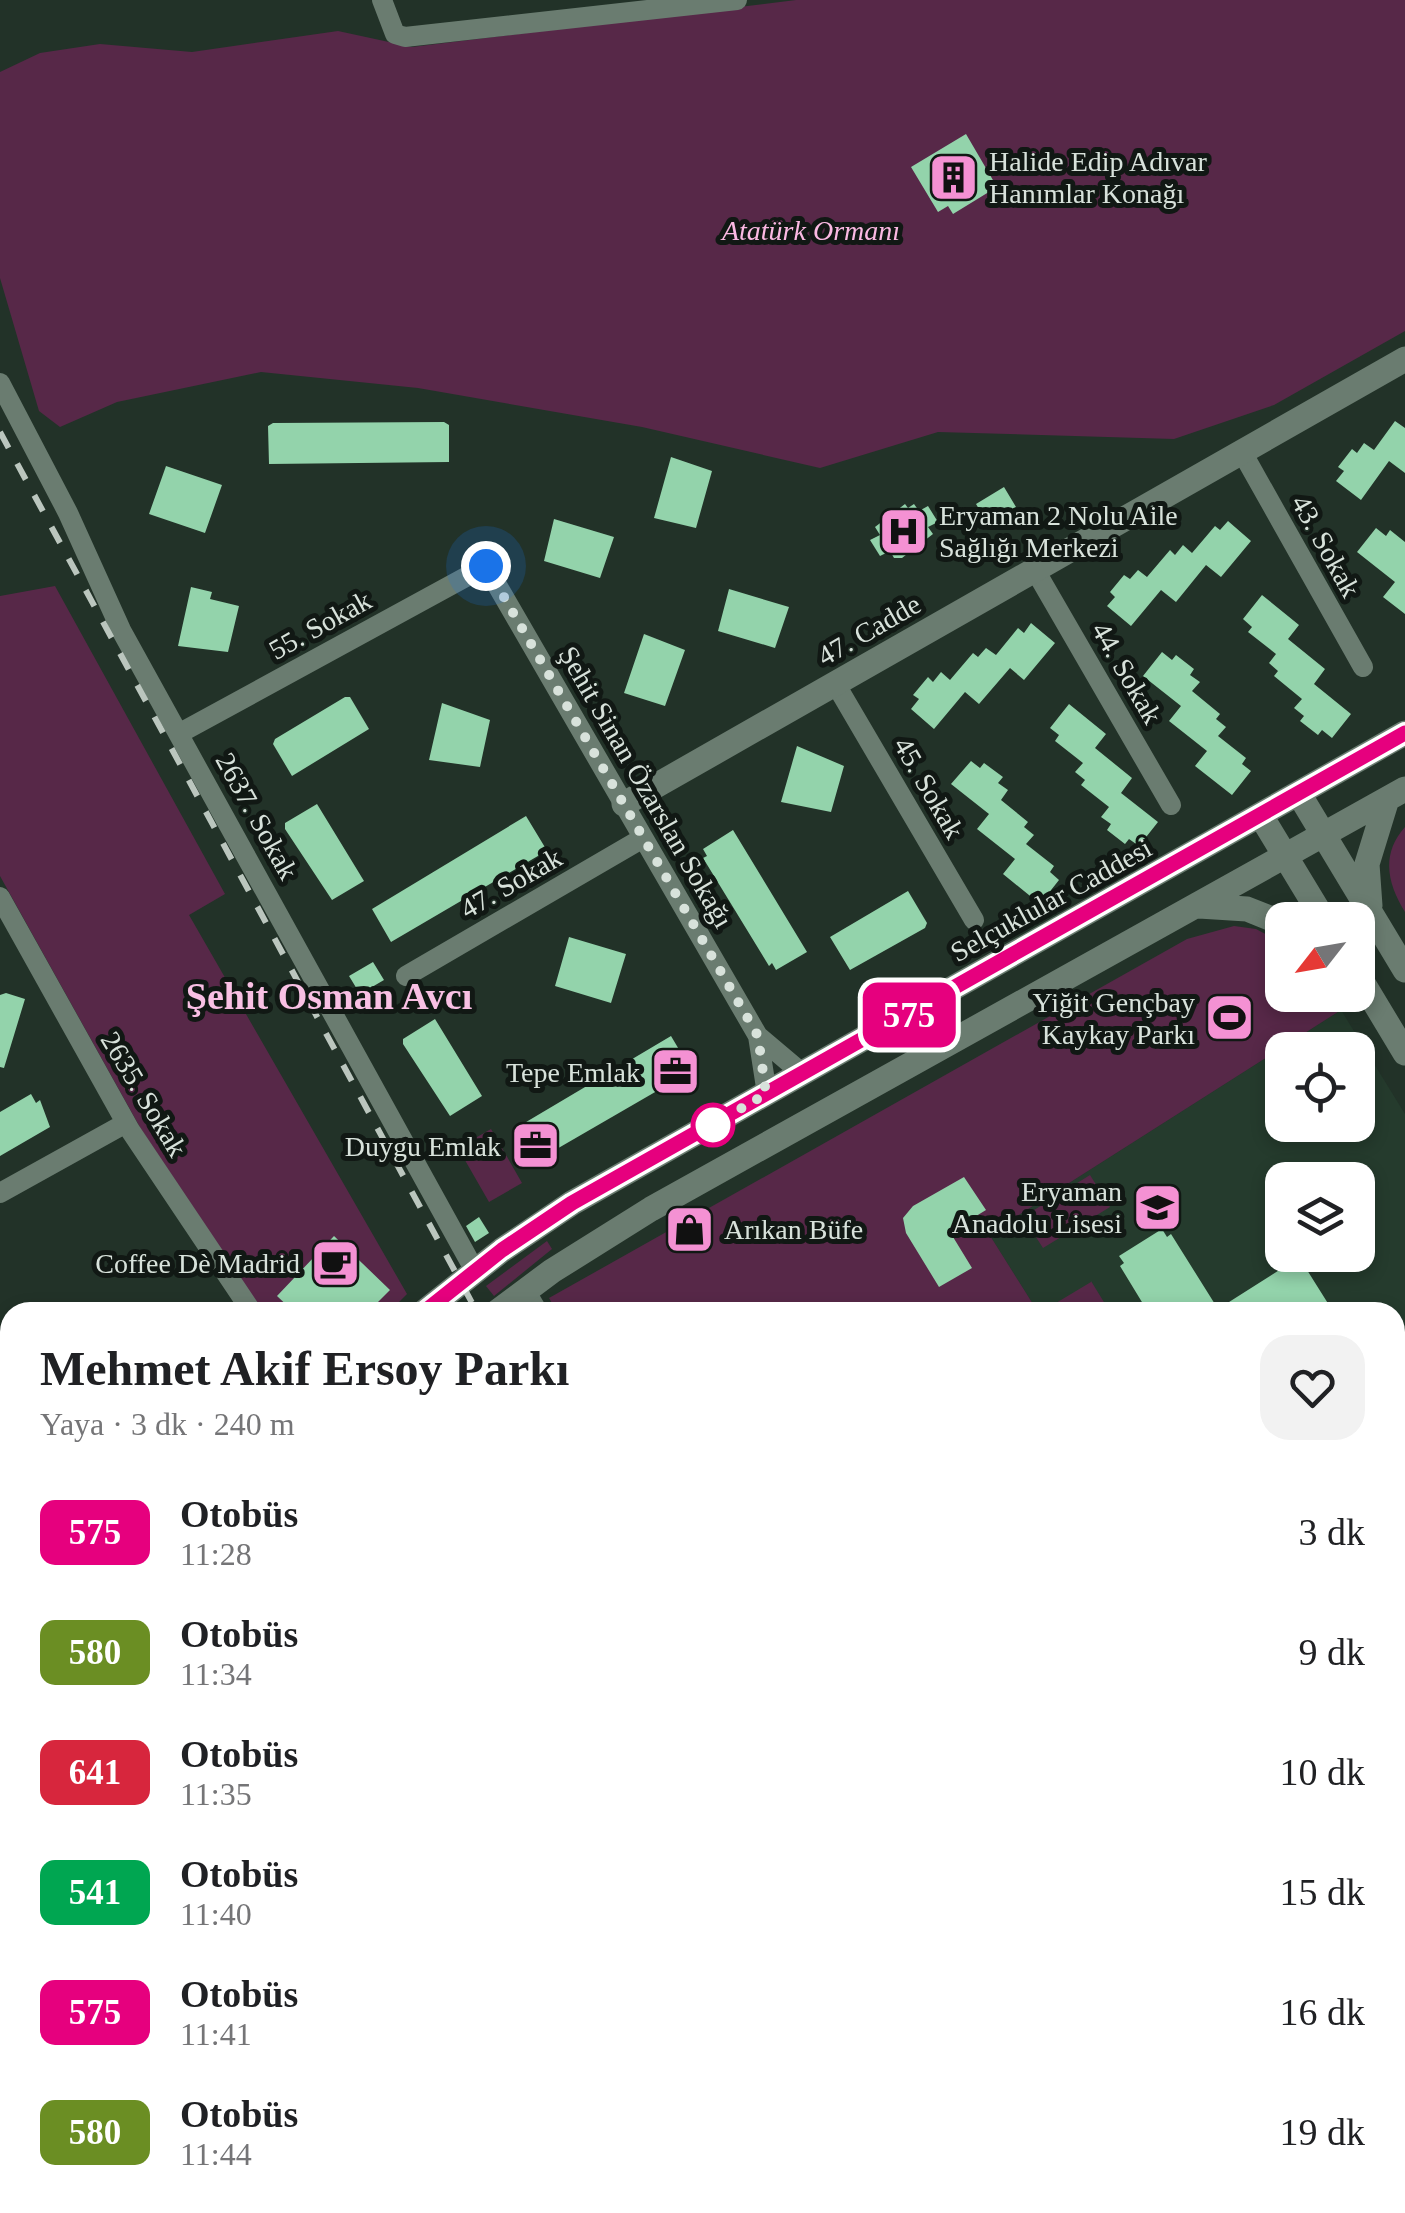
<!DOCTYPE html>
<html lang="tr">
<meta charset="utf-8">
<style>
:root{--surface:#fff;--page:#f2f2f2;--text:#202124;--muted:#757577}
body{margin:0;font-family:Georgia,serif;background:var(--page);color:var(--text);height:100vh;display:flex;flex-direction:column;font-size:38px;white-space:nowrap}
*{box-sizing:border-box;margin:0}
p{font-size:32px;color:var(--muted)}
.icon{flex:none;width:55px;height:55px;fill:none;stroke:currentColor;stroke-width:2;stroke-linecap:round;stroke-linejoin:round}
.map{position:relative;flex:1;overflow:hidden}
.details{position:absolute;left:0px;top:1302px;width:1405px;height:912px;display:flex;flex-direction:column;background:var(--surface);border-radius:30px 30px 0 0;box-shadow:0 5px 15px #0003}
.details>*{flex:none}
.badge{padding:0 20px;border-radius:15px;font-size:35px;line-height:65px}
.needle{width:65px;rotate:239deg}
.fabs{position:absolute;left:1265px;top:902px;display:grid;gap:20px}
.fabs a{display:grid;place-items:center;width:110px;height:110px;border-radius:20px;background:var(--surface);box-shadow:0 5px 15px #0003;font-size:50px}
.you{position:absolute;width:50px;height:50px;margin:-25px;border:8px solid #fff;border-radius:50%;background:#1a73e8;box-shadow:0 0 0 15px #1a73e833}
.map>.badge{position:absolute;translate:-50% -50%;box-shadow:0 0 0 5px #fff}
.round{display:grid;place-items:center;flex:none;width:105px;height:105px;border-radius:30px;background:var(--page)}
.headline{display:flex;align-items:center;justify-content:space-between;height:170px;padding:0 40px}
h1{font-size:48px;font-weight:700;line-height:75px}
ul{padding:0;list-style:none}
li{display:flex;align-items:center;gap:30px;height:120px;padding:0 40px}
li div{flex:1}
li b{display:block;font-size:38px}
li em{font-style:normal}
li .badge{min-width:110px;font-weight:700;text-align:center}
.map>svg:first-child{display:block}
</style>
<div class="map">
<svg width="1405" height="2213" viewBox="0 0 1405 2213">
<rect width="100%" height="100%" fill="#223228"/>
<path fill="#253b2d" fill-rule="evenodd" d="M1341 1010 1405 1114V1402L1395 1408V1312H1038L989 1234ZM1282 1050H1358V1125H1282ZM1282 1180H1358V1255H1282Z
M1395 2155 1405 2171V2213H1084L1080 2205H1395Z"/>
<path fill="#572848" d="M796 0H1405V331L1274 405 1174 439 938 432 820 468 642 427 418 388 261 372 117 402 60 427 39 411 0 278V72L40 53 100 44 192 52 338 31 412 47Z
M55 586 225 894 189 915 407 1294 389 1312H263L141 1129 0 876V596Z
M1405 827V912C1387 883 1381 854 1405 827Z
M1234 926 1256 929 1282 943V995H1330L1341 1010 989 1234 1038 1312H557L549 1298 1187 939Z
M491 1129 522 1183 489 1202 458 1148Z
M1090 1175 1110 1207 1043 1248 1023 1217Z
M547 1241 552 1249 494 1296 486 1286Z
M1091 1281 1110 1312H1041L1091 1282Z
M1395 1812 1405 1828V1918L1395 1902Z
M0 2000H10V2042H0Z
M807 2205H944L949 2213H812Z"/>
<path fill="#93d3ab" d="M966 134 997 187 953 214 948 206 938 212 911 167Z
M1395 421 1405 428V473L1389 461 1361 500 1336 481 1344 471 1338 467 1352 449 1357 453 1364 443 1374 450Z
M444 422 449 425V462L269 464 268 426 273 423Z
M671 457 712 471 696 528 654 518Z
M166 466 222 485 205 533 149 514Z
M1004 487 1016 507 988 524 976 504Z
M905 504 908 508 914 504 919 511 928 506 938 522 928 527 933 534 902 558H894L890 551 880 556 870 540 880 535 875 527Z
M554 519 614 537 600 578 544 561Z
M1228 521 1251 541 1221 577 1206 565 1176 602 1161 590 1131 626 1107 606 1115 597 1110 592 1124 575 1130 579 1138 570 1147 577 1170 550 1175 555 1183 545 1192 553 1215 526 1220 530Z
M1376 528 1386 536 1390 530 1405 542V614L1383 597 1395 582 1357 552Z
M191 587 212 592 210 599 239 606 228 652 178 646Z
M729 589 789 607 775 648 718 631Z
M1262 595 1299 625 1288 639 1325 669 1314 684 1351 714 1332 738 1322 730 1318 735 1300 721 1304 716 1294 708 1302 699 1274 676 1278 671 1269 663 1276 654 1248 632 1252 627 1243 619Z
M1031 623 1055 643 1024 680 1010 668 979 704 965 692 934 729 911 709 919 699 913 695 928 677 933 682 941 672 950 680 973 653 978 657 986 648 996 655 1018 628 1024 633Z
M644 634 685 650 665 706 624 693Z
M1162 652 1172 660 1176 655 1194 669 1190 675 1200 682 1192 691 1220 714 1216 719 1226 727 1218 736 1246 758 1242 764 1251 771 1232 795 1195 766 1207 751 1169 721 1181 706 1143 676Z
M345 697H350L369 729 292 776 273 744 275 739Z
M442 703 490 720 480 767 429 760Z
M1069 704 1106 734 1095 748 1132 778 1121 793 1158 822 1139 846 1129 839 1125 844 1107 830 1111 824 1101 817 1109 807 1081 785 1085 780 1075 772 1083 763 1055 741 1059 735 1050 728Z
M797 746 844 766 831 812 781 802Z
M971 761 980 768 984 763 1003 777 998 783 1008 790 1001 800 1028 822 1024 827 1034 835 1026 844 1054 866 1050 872 1059 880 1040 904 1003 874 1015 859 977 829 989 814 951 784Z
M317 804 364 881 332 900 285 829V823Z
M526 816 546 849 543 853 391 942 372 909Z
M733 830 807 952 776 970 772 963 769 966 703 858 707 856 703 849Z
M908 891 927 923 925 928 850 970 830 937Z
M569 937 626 954 611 1003 555 986Z
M373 962 384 980 360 994 349 976Z
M6 993 25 999 4 1068 0 1067V995Z
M435 1019 482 1096 450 1116 403 1044V1039Z
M671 1036 690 1068 688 1073 536 1161 516 1128Z
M31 1094 36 1103 40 1100 50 1127 0 1156V1112Z
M964 1177 986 1210 950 1232 972 1268 939 1287 906 1233 903 1218 913 1206Z
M479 1217 489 1233 475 1242 466 1226Z
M1162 1229 1167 1237 1171 1234 1218 1309 1292 1262 1295 1267 1302 1262 1329 1305 1318 1312H1148L1120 1266 1124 1263 1119 1256Z
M334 1236 390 1290 368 1312H294L277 1296Z"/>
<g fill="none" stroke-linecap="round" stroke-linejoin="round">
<path stroke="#6a7c70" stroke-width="20" d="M382 0 395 34 405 37 737 0
M0 383 68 513 121 630 475 1271
M1242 452 1363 667
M1035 570 1171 805
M835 683 974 920
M180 733 486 566 758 1036
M0 897 130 1130 252 1312
M406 976 643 838
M767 1094 758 1036 803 1074
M0 1193 126 1123
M525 1290 538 1312
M1395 1424 1405 1418
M0 1457 10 1460
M1398 1709 1405 1720
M1395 1803 1405 1820
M1395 1934 1405 1951
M0 1969 10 1963
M145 2205V2213
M198 2205 199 2213
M343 2205 348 2213
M1055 2205 1059 2213
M475 2213 489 2205"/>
<path stroke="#6a7c70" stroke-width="25" d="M1299 794 1405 970
M624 804 1405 359
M1261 816 1324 920
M1199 906 1247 909 1282 923
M1370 906 1367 864 1387 799
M1358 975 1405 1053
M424 1312 502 1250 572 1203 1405 733
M497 1312 552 1271 651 1209 1405 789
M0 1812 10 1803
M0 1844 10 1855
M0 1903 10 1902
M263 2205 268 2213
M302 2205 306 2213"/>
<path stroke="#bbc6be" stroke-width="6" stroke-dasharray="18 18" stroke-linecap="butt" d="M0 432 477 1312
M952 2205 956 2213
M969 2205 974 2213"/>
</g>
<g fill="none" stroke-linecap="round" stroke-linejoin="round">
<defs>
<path id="line" d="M424 1312 502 1250 572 1203 1405 733"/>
</defs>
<use href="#line" stroke="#fff" stroke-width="22"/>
<use href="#line" stroke="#e6007e" stroke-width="15"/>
<path stroke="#d8e2db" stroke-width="10" stroke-dasharray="0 18" d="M486 566 758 1036 766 1094 702 1131 713 1125"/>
</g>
<defs>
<symbol id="building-square" viewBox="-11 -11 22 22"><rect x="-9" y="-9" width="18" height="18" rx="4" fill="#f491d3" stroke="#111814"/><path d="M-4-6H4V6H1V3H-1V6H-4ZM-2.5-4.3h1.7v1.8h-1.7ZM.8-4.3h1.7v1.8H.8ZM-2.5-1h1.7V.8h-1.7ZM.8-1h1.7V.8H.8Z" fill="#111"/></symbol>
<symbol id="hospital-square" viewBox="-11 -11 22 22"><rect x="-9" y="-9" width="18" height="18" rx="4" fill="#f491d3" stroke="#111814"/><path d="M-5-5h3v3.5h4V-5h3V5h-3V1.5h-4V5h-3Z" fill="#111"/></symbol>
<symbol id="stadium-square" viewBox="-11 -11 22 22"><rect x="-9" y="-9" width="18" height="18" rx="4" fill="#f491d3" stroke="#111814"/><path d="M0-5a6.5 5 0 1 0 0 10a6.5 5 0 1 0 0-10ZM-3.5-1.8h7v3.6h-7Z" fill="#111"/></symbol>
<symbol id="office-square" viewBox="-11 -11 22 22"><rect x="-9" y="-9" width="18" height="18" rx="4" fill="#f491d3" stroke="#111814"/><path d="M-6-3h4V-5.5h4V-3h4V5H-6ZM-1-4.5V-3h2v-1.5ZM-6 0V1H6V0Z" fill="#111"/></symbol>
<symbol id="school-square" viewBox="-11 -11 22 22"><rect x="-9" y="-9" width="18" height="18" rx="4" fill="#f491d3" stroke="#111814"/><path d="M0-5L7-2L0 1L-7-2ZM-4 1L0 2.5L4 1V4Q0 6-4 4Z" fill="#111"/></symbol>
<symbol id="shop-square" viewBox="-11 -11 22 22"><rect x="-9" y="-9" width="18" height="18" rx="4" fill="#f491d3" stroke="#111814"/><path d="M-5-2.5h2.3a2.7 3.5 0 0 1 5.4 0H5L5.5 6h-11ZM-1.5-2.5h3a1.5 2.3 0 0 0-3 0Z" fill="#111"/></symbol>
<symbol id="cafe-square" viewBox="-11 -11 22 22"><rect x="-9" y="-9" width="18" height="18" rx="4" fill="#f491d3" stroke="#111814"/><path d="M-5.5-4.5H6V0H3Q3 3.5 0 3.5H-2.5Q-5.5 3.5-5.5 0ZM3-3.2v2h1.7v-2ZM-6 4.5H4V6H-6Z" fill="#111"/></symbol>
</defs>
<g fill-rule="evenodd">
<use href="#building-square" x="926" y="150" width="55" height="55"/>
<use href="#hospital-square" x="876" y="504" width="55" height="55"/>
<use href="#stadium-square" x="1202" y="990" width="55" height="55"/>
<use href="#office-square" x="648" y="1044" width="55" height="55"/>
<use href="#office-square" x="508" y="1118" width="55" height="55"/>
<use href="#school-square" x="1130" y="1180" width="55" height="55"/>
<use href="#shop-square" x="662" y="1202" width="55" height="55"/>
<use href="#cafe-square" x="308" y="1236" width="55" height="55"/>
</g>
<circle fill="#fff" stroke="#e6007e" stroke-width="5" cx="713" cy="1125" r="20"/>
<g text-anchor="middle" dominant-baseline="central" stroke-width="10" stroke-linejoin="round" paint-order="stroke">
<g font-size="28" fill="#d8e2db" stroke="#111814" text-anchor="end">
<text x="989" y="161" text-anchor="start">Halide Edip Adıvar<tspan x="989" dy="32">Hanımlar Konağı</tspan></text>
<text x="939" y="515" text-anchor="start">Eryaman 2 Nolu Aile<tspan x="939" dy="32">Sağlığı Merkezi</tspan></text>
<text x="1195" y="1002">Yiğit Gençbay<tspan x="1195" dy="32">Kaykay Parkı</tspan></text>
<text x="640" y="1072">Tepe Emlak</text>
<text x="501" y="1146">Duygu Emlak</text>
<text x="1122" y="1191">Eryaman<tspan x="1122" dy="32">Anadolu Lisesi</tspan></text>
<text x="724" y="1229" text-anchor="start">Arıkan Büfe</text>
<text x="300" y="1263">Coffee Dè Madrid</text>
</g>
<g font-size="28" font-style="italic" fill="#fbb9e3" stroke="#111814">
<text x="811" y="230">Atatürk Ormanı</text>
</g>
<g font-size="28" fill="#d8e2db" stroke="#111814">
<text transform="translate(1326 546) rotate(61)">43. Sokak</text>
<text transform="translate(320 625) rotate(-29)">55. Sokak</text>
<text transform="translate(869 630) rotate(-30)">47. Cadde</text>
<text transform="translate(1127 673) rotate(60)">44. Sokak</text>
<text transform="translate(646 787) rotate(60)">Şehit Sinan Özarslan Sokağı</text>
<text transform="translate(929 788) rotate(60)">45. Sokak</text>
<text transform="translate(257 816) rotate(61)">2637. Sokak</text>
<text transform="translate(511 883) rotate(-30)">47. Sokak</text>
<text transform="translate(1051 900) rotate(-29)">Selçuklular Caddesi</text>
<text transform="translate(144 1094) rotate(59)">2635. Sokak</text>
</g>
<g font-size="38" font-weight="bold" fill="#f9c0e4" stroke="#111814">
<text x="329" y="996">Şehit Osman Avcı</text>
</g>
</g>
</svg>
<div class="fabs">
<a><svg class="needle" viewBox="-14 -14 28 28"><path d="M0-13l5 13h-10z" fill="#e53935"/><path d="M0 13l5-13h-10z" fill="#757577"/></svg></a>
<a><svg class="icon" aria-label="locate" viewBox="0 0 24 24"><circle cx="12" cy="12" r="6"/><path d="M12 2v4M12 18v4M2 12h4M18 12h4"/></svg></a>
<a><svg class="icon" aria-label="layers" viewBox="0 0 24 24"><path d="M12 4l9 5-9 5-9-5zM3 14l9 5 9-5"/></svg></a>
</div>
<div class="you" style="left:486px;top:566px"></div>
<b class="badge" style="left:909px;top:1015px;background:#e6007e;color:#fff">575</b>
<section class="details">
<div class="headline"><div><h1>Mehmet Akif Ersoy Parkı</h1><p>Yaya · 3 dk · 240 m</p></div><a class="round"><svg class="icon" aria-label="heart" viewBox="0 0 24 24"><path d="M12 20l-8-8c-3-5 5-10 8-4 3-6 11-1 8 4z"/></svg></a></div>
<ul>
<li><span class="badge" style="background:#e6007e;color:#fff">575</span><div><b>Otobüs</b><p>11:28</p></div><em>3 dk</em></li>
<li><span class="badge" style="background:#6b8e23;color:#fff">580</span><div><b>Otobüs</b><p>11:34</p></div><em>9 dk</em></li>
<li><span class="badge" style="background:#d7263d;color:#fff">641</span><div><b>Otobüs</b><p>11:35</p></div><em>10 dk</em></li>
<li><span class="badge" style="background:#00a651;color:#fff">541</span><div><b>Otobüs</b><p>11:40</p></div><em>15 dk</em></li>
<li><span class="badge" style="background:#e6007e;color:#fff">575</span><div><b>Otobüs</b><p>11:41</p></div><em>16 dk</em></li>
<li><span class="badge" style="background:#6b8e23;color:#fff">580</span><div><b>Otobüs</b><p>11:44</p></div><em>19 dk</em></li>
</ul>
</section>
</div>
